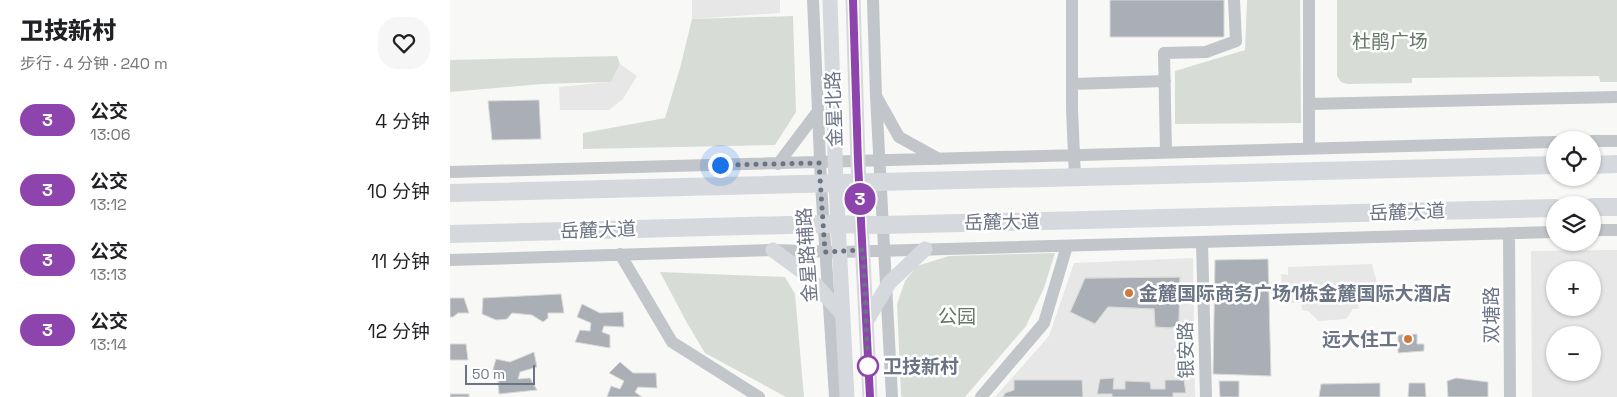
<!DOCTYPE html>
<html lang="zh">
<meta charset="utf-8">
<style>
:root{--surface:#fff;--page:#f6f6f6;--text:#202124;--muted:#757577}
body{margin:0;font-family:"Space Grotesk","Noto Sans SC",sans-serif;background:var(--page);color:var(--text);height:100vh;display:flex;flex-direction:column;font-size:19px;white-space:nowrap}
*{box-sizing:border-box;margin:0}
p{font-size:16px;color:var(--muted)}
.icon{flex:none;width:28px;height:28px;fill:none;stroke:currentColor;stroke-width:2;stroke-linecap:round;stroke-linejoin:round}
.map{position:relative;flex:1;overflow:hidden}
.side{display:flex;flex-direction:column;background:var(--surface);width:450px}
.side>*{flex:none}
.badge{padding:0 10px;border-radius:16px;font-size:18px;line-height:32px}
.fabs{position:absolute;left:1096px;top:131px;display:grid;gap:10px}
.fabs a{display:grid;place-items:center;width:55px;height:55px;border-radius:50%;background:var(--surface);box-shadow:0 1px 4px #0004;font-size:25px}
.scale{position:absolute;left:15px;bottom:12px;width:70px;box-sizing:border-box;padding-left:5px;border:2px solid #6b7484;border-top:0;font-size:14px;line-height:18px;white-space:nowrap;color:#6b7484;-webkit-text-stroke:4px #fff;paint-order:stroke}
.you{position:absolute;width:25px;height:25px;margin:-12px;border:4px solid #fff;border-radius:50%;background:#1a73e8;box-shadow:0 0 0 8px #1a73e833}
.map>.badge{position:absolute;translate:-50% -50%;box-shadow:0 0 0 2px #fff}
.round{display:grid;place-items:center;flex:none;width:52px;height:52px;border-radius:20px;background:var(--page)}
.headline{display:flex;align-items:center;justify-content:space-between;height:85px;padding:0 20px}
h1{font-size:24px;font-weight:800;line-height:38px}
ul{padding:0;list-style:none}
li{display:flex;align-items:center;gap:15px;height:70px;padding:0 20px}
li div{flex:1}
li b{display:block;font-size:19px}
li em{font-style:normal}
li .badge{min-width:55px;font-weight:700;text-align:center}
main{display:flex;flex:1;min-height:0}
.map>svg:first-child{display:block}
</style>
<main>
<section class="side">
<div class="headline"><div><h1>卫技新村</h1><p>步行 · 4 分钟 · 240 m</p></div><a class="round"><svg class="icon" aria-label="heart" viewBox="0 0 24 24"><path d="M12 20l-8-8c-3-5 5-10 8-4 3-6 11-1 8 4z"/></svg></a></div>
<ul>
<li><span class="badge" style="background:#8e44ad;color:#fff">3</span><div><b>公交</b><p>13:06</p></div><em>4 分钟</em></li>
<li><span class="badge" style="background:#8e44ad;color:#fff">3</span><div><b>公交</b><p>13:12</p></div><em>10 分钟</em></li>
<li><span class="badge" style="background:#8e44ad;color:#fff">3</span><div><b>公交</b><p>13:13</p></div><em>11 分钟</em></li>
<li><span class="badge" style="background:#8e44ad;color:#fff">3</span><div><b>公交</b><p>13:14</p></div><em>12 分钟</em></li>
</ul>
</section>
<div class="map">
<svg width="1167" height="397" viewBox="0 0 1167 397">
<rect width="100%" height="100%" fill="#f8f8f6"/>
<path fill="#e6e7e6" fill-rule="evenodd" d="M242 0H330V13L242 19Z
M170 64 187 76 173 99 159 110H110L109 87 161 82Z
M1167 250V397H1082L1081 251ZM1105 270H1142V308H1105ZM1105 335H1142V372H1105Z
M743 258 745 397H545L599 336 624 263Z
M922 264 929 290 930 301H908L909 309H903L896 319 869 321 858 311 852 310 851 303H837L838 292 832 291 831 274 838 275V267Z"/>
<path fill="#d7ddd6" d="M797 0H850L851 123 725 124V71L795 50Z
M887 0H1167V82H1150L1149 76 962 78V83L897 84 891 82 887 76Z
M343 16 346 112 325 145 133 149V133L215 118 230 68 242 19Z
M167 56 170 64 161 82 92 84 0 92V60Z
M605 253 594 288 576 326 515 397H452L451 395 447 304 455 281 467 266 499 256Z
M210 272 335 277 345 294 354 397H336L255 353 237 323Z"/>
<path fill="#aaafb6" stroke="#dadad8" d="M660 0H774V37H660Z
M89 100 91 139 42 140 38 101Z
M818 259 821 376 763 374 765 260Z
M730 277 729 325 721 328 705 327 704 309 658 307 645 324 620 312 635 278Z
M730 277 729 325 721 328 705 327 704 309 658 307 645 324 620 312 635 278Z
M111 294 114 313H98V318L93 322 82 315 62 313 57 319 46 320 32 314 33 298Z
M0 298H14L19 313H8L3 317H0Z
M132 304 150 313 173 312 174 327 154 326 152 332 160 335V348L125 342 130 330 140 331 141 323 127 317Z
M967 334V344H974V351L948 353V335Z
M0 344H16L18 360H0Z
M84 352 87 367 70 372 68 379 80 378 87 390 49 394 48 381 56 380 55 373H42L46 359 60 362Z
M170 362 183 373H206L207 388 188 387 185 392 192 397H157L161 386 170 389 174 381 159 373Z
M664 378 663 389H675V381L700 382 701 389H715V380H734L736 393H723V397H662V394H647L650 379Z
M1006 378 1038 382V397H998L997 381Z
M564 380H632L633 397H553L555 393 564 390Z
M769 381H789V397H770Z
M930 383V397H869L871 384Z
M959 383H975L976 397H958Z
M0 394H19V397H0Z"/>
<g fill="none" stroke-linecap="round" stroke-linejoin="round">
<path stroke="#c2c5c9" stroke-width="12" d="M423 0 426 96 449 137 489 159
M622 0V109L625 178
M859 0V148
M622 84 715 81
M426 96 442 397
M859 104 1167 97
M368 111 371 184 385 397
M1142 141H1167
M716 152 714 53 756 52 786 41 784 0
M328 164 368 111 363 0
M0 172 1105 142
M1142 230H1167
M1059 233 1060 397
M752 242 756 397
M170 254 222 342 309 397
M0 260 323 250 390 252 1105 232
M531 397 594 323 617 246"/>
<path stroke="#d5d8dc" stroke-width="15" d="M380 0 386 184 397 397
M403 0 408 162 420 397
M323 250 357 275 393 315
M416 322 439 283 475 249"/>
<path stroke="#d5d8dc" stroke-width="18" d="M1142 165 1167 164
M0 193 1105 165
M1142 207H1167
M0 234 373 224 433 225 1105 208"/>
</g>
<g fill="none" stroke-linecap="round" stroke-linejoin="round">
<defs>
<path id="line" d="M403 0 408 162 420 397"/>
</defs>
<use href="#line" stroke="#fff" stroke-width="11"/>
<use href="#line" stroke="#8e44ad" stroke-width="8"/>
<path stroke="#6b7484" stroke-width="5" stroke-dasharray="0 9" d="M270 165 369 163 375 252 413 250 418 366"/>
</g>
<g fill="#d1793d" stroke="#fff" stroke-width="2">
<circle cx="679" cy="293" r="5"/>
<circle cx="958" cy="339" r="5"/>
</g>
<circle fill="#fff" stroke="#8e44ad" stroke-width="2.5" cx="418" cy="366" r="10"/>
<g text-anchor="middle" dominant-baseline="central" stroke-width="5" stroke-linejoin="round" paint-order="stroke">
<g font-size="19" fill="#657765" stroke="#fff">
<text x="940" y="41">杜鹃广场</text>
<text x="507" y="316">公园</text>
</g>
<g font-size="19" fill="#6b7484" stroke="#fff">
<text transform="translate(384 109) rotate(-92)">金星北路</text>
<text transform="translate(957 212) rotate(-2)">岳麓大道</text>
<text transform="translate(552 222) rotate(-1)">岳麓大道</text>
<text transform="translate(148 230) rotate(-2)">岳麓大道</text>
<text transform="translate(357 255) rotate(-94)">金星路辅路</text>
<text transform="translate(1041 315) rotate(-90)">双塘路</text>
<text transform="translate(736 350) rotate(-91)">银安路</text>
</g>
<g font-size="19" font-weight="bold" fill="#6b7484" stroke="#fff" text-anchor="start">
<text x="689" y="293">金麓国际商务广场1栋金麓国际大酒店</text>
<text x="948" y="339" text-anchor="end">远大住工</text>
</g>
<g font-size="19" font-weight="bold" fill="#6b7484" stroke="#fff" text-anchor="start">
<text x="433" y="366">卫技新村</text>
</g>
</g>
</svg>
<div class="fabs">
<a><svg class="icon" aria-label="locate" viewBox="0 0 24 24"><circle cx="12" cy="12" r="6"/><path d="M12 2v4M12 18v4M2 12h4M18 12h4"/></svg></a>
<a><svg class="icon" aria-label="layers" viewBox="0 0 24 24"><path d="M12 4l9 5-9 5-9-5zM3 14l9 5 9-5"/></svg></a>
<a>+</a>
<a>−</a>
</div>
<div class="scale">50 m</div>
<div class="you" style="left:270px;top:165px"></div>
<b class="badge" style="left:410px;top:199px;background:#8e44ad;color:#fff">3</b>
</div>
</main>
